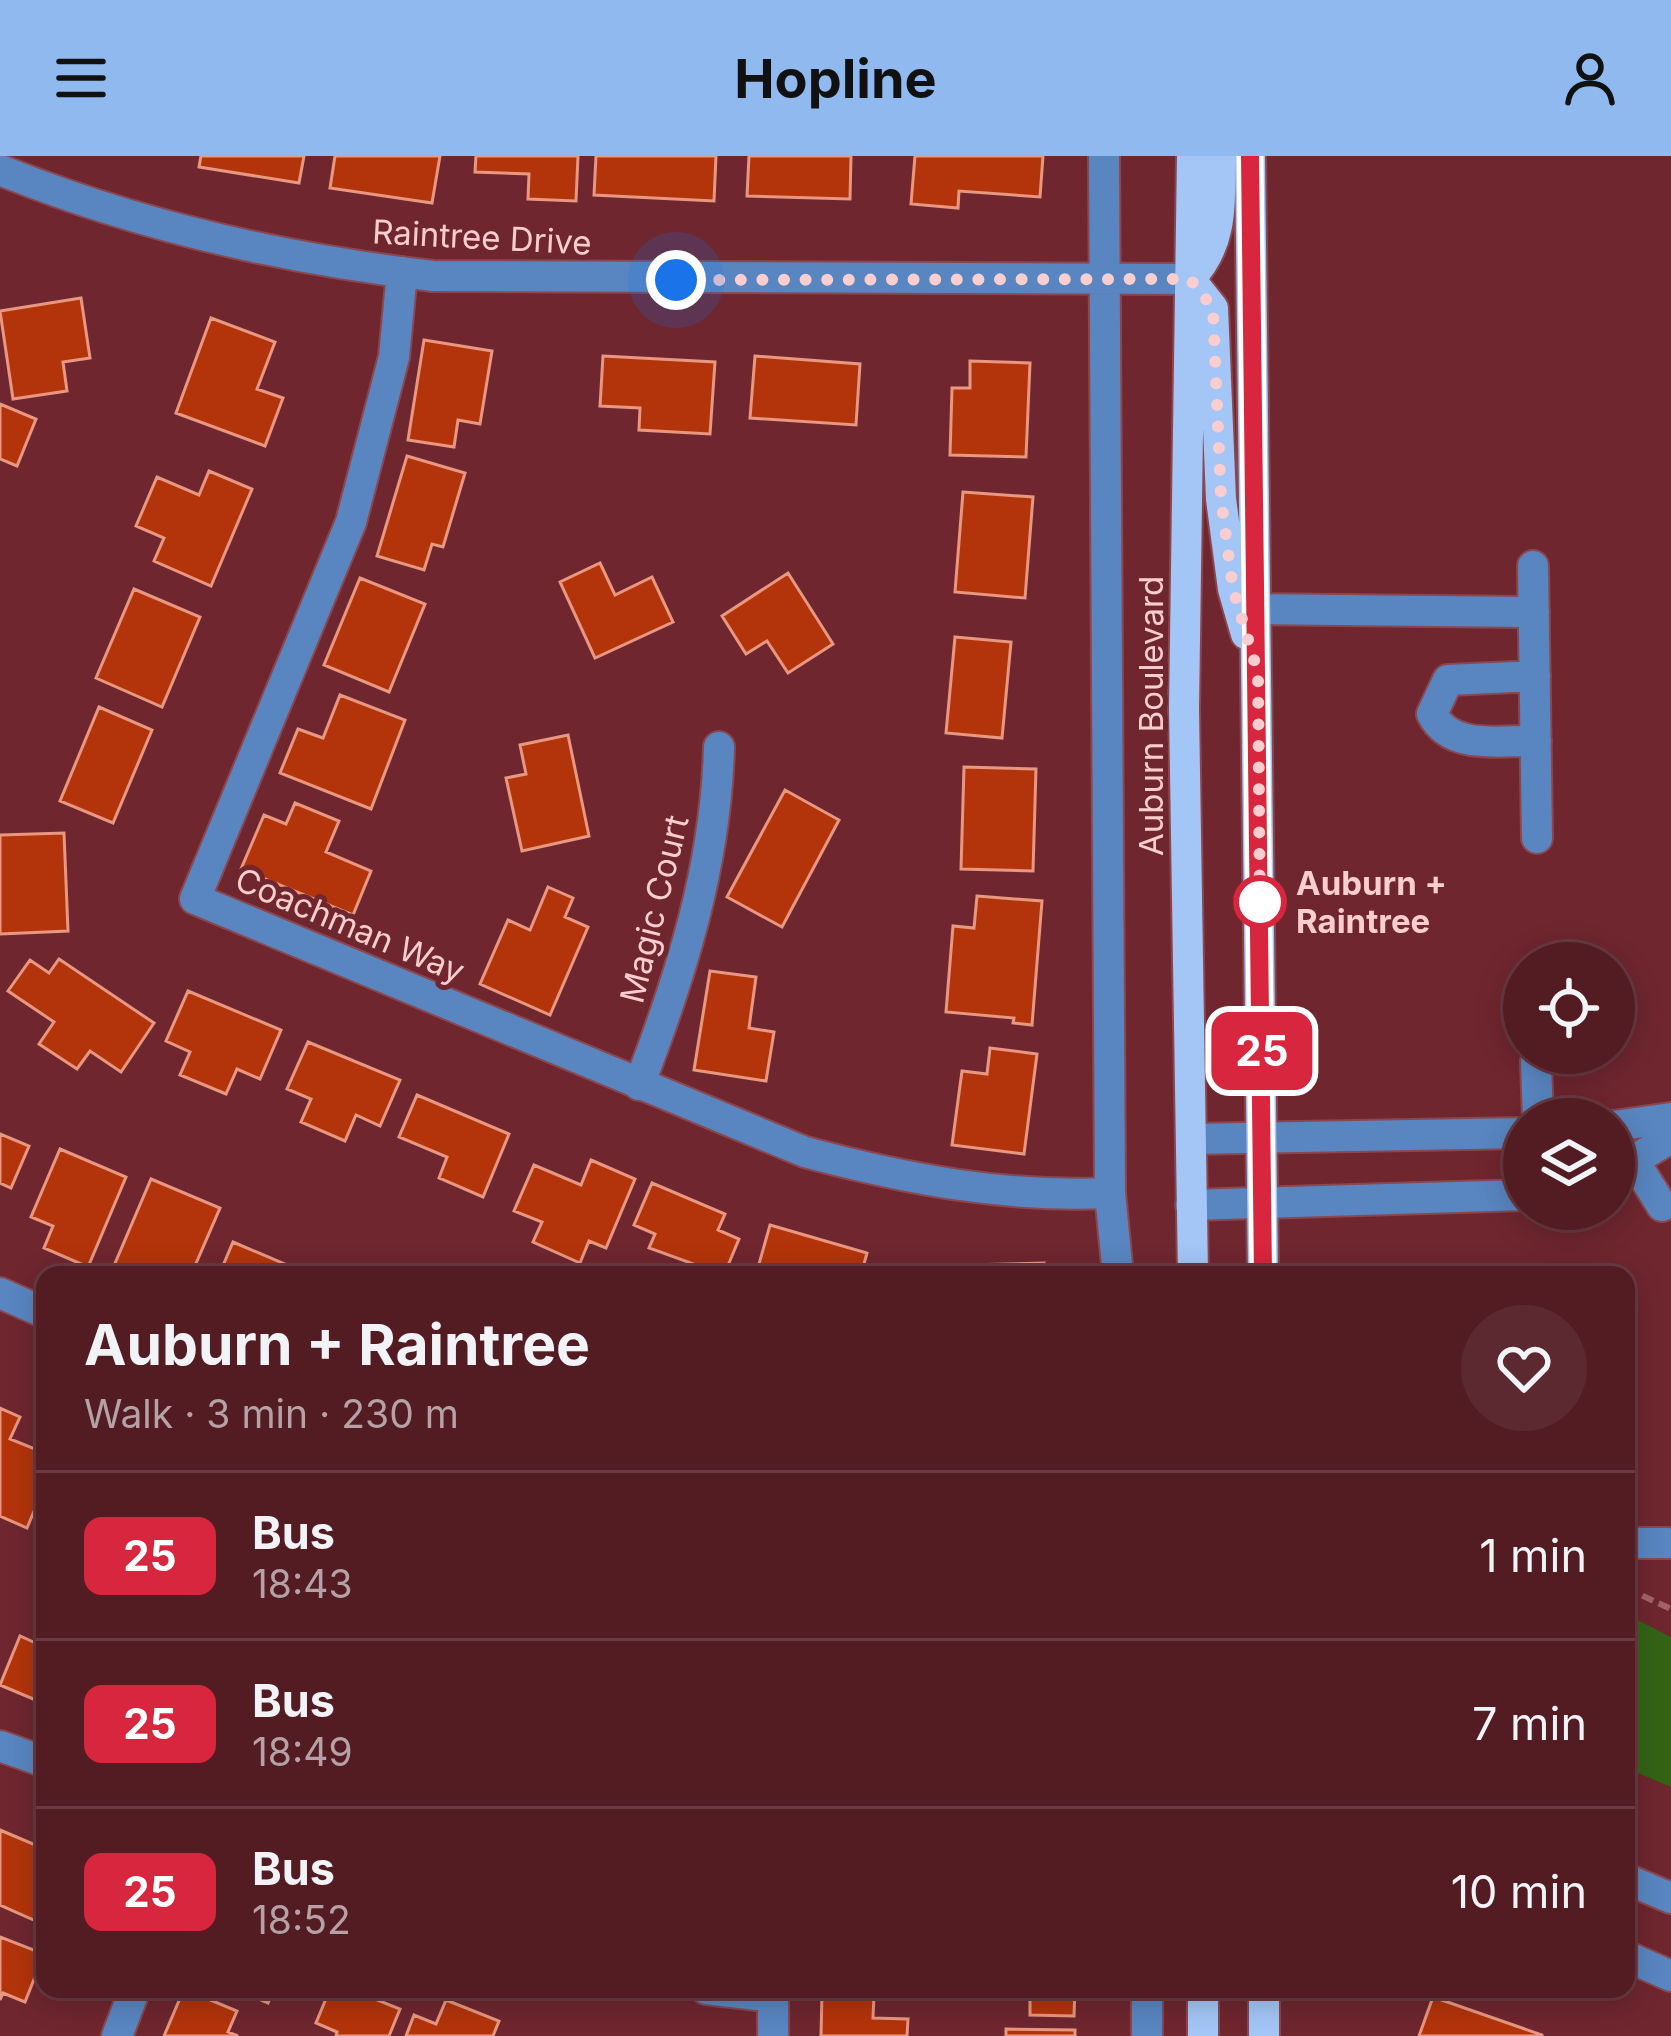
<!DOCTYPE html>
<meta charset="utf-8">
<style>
:root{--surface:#531c23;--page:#5c2930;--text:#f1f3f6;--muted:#b5a1a6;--line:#693a41;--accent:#90b9f0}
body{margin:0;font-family:Inter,sans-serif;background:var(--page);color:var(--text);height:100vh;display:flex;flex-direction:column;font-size:45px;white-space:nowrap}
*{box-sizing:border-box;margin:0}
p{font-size:39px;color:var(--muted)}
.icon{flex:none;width:66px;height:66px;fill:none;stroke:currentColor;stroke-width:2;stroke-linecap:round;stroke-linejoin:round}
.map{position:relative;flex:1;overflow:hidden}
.side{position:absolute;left:36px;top:1110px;width:1599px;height:732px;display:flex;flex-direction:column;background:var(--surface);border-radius:24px;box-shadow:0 6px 30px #0003,0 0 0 3px var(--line)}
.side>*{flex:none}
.badge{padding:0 24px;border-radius:18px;font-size:42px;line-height:78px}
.tools{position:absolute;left:1503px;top:786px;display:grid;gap:24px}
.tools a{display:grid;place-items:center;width:132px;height:132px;border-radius:50%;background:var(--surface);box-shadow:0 6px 30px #0003,0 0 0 3px var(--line);font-size:60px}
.you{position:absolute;width:60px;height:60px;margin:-30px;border:9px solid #fff;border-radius:50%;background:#1a73e8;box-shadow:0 0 0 18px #1a73e833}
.map>.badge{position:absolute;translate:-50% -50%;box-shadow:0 0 0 6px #fff}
.round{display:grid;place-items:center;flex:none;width:126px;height:126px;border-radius:63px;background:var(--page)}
.overview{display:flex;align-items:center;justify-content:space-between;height:204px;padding:0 48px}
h1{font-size:57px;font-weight:700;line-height:90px}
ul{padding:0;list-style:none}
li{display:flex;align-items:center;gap:36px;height:168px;padding:0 48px;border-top:3px solid var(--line)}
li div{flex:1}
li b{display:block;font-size:45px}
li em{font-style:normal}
li .badge{min-width:132px;font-weight:700;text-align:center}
header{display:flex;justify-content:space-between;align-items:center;height:156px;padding:0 48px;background:var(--accent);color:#111;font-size:54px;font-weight:700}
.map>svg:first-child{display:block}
</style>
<header><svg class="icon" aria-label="menu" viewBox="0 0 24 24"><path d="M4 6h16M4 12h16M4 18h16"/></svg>Hopline<svg class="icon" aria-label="person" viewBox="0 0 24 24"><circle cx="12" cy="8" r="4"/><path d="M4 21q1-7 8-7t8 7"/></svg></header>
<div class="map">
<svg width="1671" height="1880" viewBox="0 0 1671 1880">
<rect width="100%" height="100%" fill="#6f262f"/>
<path fill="#346316" d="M1626 1458 1671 1481V1631L1626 1612Z"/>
<path fill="#b3340b" stroke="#e89781" stroke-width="3" d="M201 0H304L299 27 199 11Z
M335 0H440L432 47 330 32Z
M476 0H578L576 45 528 43 529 18 475 16Z
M596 0H716L714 45 594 39Z
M749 0H851L850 43 747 40Z
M915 0H1043L1040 41 959 35 958 52 911 48Z
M81 142 90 202 63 206 67 235 13 243 0 155Z
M211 162 275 186 257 233 283 242 265 290 176 257Z
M424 184 492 195 480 268 458 264 454 291 408 284Z
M603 200 715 206 710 278 639 274 640 252 600 250Z
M755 200 860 208 856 269 750 262Z
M970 205 1030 207 1026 301 950 299 952 232H970Z
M0 248 36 263 17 310 0 303Z
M407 300 465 317 443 391 432 388 424 414 377 400Z
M209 315 252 333 211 430 154 405 164 382 136 370 157 321 199 339Z
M963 336 1033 341 1025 442 955 436Z
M600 407 615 439 652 421 673 466 595 502 560 426Z
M788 417 833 488 788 517 767 485 746 498 722 460Z
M360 422 425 448 389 536 324 509Z
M134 433 200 461 162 551 96 522Z
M955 481 1011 486 1002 582 946 577Z
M340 539 405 564 371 653 280 617 298 573 323 582Z
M99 551 152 574 113 667 60 645Z
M568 579 589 680 522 695 506 622 526 618 520 589Z
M964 611 1036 613 1033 715 961 713Z
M785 634 839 664 782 771 727 741Z
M295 647 339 665 326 696 371 715 353 759 241 713 264 659 286 668Z
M64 677 68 775 0 778V679Z
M548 731 573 742 565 761 588 771 550 859 480 828 508 764 530 774Z
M977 740 1042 745 1032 869 1013 867 1014 862 946 856 953 770 974 772Z
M59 803 154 867 121 916 90 895 77 913 39 888 54 866 8 835 30 804 49 817Z
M710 815 756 821 749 872 774 876 766 925 694 914Z
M188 835 281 874 260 923 237 913 226 938 180 919 190 896 166 885Z
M308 886 400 924 380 970 356 959 345 985 301 966 311 943 287 933Z
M990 892 1037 898 1024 998 952 989 962 915 987 918Z
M417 939 509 978 483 1041 439 1022 447 1001 399 981Z
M0 978 29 990 11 1032 0 1027Z
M60 993 126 1021 88 1111 44 1092 53 1070 31 1061Z
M591 1004 635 1023 606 1092 589 1085 580 1107 533 1086 542 1066 514 1055 534 1009 581 1029Z
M151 1023 220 1052 191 1119 162 1114 160 1119H110Z
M652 1027 725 1058 718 1074 739 1083 724 1119 649 1092 655 1078 634 1069Z
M770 1069 867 1097 861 1119 757 1115Z
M233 1086 306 1117 305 1119H219Z
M1044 1107V1119H966V1109Z
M0 1252 20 1261 10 1283 45 1297V1329L27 1372 0 1360Z
M45 1470V1548L0 1529 20 1480 38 1488Z
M0 1674 45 1693V1769L0 1749Z
M0 1781 44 1798 25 1846 3 1837 0 1844Z
M184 1833 237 1855 228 1876 238 1880H164Z
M235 1833H274L268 1847Z
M330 1833H381L377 1844 400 1853 389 1880H336L337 1876 316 1867Z
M989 1833H1075L1074 1860 1030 1859V1836Z
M822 1837 874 1839 873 1862 908 1863 907 1880H821Z
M1433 1841 1542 1879V1880H1419Z
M446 1844 499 1865 493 1880H406L414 1859 436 1868Z
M1006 1873 1075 1874V1880H1006Z"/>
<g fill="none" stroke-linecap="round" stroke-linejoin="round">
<defs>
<path id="minor" d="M1104 0 1110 1037 1118 1119
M0 14C139 70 284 103 433 120L1190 123
M402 116 394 201 351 366 195 743 805 996C906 1023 1005 1042 1110 1037
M1533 410 1537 682
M1257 453 1534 456
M1535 520 1448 524 1432 558C1451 595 1500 584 1536 585
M1536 906 1538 963
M639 929C681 820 716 709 719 591
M1614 970 1671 962
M1191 983 1524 977
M1634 1005 1662 1050
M1614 1016 1671 982
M1191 1049 1524 1039
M0 1137 45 1157
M1626 1387H1668
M0 1590 45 1606
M1626 1723 1671 1742
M1626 1800 1671 1820
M706 1833 773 1841
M1147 1833V1880
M117 1880 135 1833
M773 1880V1833"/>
<path id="major" d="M1192 0 1184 553 1193 1119
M1250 0 1263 1119
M1190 123 1213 152 1221 343 1233 433 1246 478
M1190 123C1224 86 1220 48 1220 0
M1203 1833V1880
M1264 1880V1833"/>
</defs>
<use href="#minor" stroke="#8b474f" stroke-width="34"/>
<use href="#major" stroke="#8b474f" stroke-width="34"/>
<path stroke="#a2636a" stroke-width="6" stroke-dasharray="12 6" stroke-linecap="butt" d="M1626 1432 1671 1453"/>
<use href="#minor" stroke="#5986c1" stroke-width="30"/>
<use href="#major" stroke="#a3c6f6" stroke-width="30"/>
</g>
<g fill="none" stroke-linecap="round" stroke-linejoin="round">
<defs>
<path id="line" d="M1250 0 1263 1119"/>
</defs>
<use href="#line" stroke="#fff" stroke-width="27"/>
<use href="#line" stroke="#d7263d" stroke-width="18"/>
<path stroke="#facdcf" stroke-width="12" stroke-dasharray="0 21.6" d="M676 124 1190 123 1213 152 1221 343 1233 433 1258 517 1260 764V746"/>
</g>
<circle fill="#fff" stroke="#d7263d" stroke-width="6" cx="1260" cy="746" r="24"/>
<g text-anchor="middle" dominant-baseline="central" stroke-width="10" stroke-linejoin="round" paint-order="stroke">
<g font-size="33" fill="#facdcf" stroke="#6f262f">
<text transform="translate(482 81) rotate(3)">Raintree Drive</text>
<text transform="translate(1151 560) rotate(-90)">Auburn Boulevard</text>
<text transform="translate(654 753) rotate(-76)">Magic Court</text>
<text transform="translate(350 769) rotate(23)">Coachman Way</text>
</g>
<g font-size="33" font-weight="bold" fill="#facdcf" stroke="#6f262f" text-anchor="start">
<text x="1296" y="727">Auburn +<tspan x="1296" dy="38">Raintree</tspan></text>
</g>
</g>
</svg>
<div class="tools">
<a><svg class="icon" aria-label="locate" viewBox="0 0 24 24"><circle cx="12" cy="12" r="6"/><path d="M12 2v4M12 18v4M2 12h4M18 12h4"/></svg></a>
<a><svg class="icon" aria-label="layers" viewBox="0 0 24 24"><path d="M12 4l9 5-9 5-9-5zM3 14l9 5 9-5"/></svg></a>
</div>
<div class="you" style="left:676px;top:124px"></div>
<b class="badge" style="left:1262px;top:895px;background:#d7263d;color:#fff">25</b>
<section class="side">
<div class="overview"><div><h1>Auburn + Raintree</h1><p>Walk · 3 min · 230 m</p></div><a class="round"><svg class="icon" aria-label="heart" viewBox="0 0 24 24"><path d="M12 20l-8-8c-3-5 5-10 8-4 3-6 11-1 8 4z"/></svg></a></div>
<ul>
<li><span class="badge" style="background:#d7263d;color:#fff">25</span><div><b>Bus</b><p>18:43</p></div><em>1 min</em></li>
<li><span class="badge" style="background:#d7263d;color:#fff">25</span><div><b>Bus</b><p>18:49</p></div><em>7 min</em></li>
<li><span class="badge" style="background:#d7263d;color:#fff">25</span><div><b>Bus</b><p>18:52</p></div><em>10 min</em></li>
</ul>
</section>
</div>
